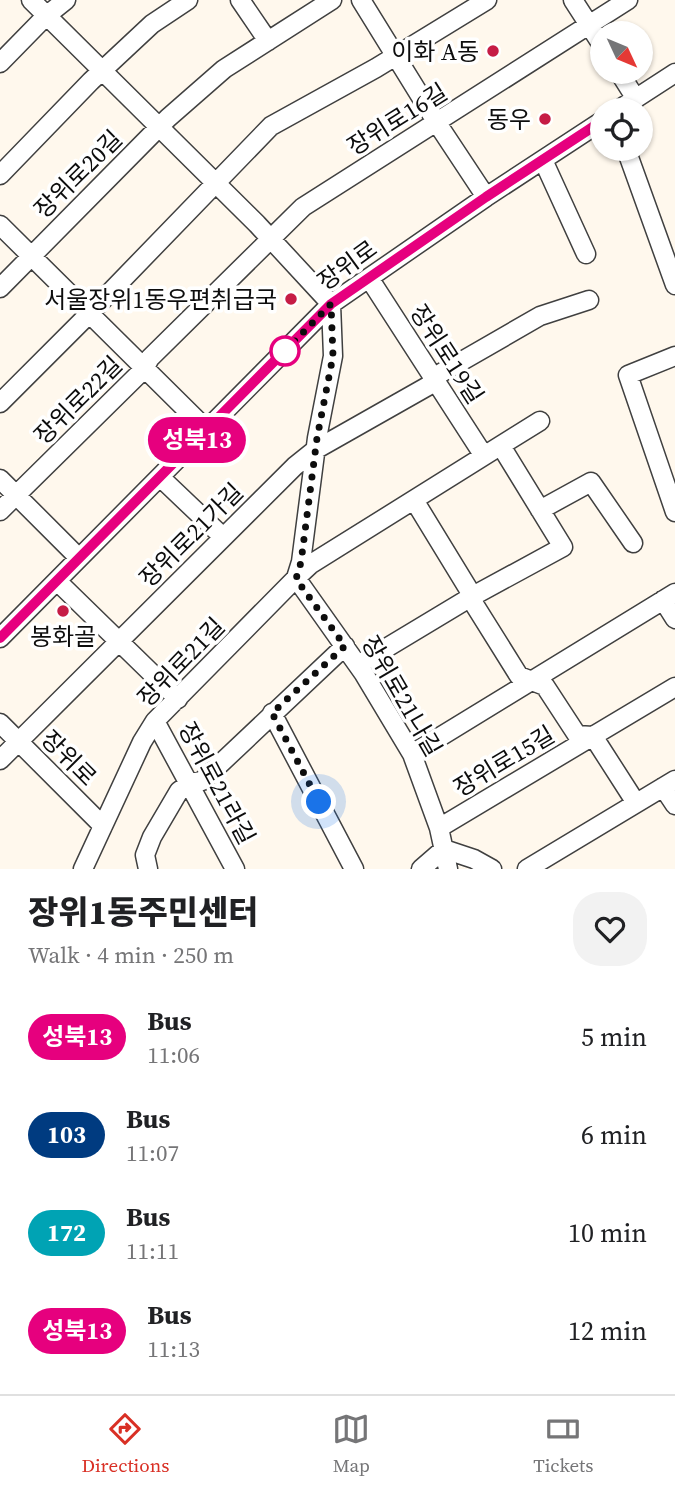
<!DOCTYPE html>
<meta charset="utf-8">
<style>
:root{--surface:#fff;--page:#f2f2f2;--text:#202124;--muted:#757577;--line:#e0e0e0;--accent:#d93025}
body{margin:0;font-family:"Source Serif 4","Noto Sans KR",serif;background:var(--page);color:var(--text);height:100vh;display:flex;flex-direction:column;font-size:26px;white-space:nowrap}
*{box-sizing:border-box;margin:0}
p{font-size:23px;color:var(--muted)}
.icon{flex:none;width:38px;height:38px;fill:none;stroke:currentColor;stroke-width:2;stroke-linecap:round;stroke-linejoin:round}
.map{position:relative;height:869px;overflow:hidden}
.panel{display:flex;flex-direction:column;background:var(--surface);flex:1}
.panel>*{flex:none}
.badge{padding:0 14px;border-radius:23px;font-size:24px;line-height:46px}
.needle{width:46px;rotate:134deg}
.controls{position:absolute;left:590px;top:21px;display:grid;gap:14px}
.controls a{display:grid;place-items:center;width:63px;height:63px;border-radius:50%;background:var(--surface);box-shadow:0 2px 5px #0004;font-size:35px}
.you{position:absolute;width:35px;height:35px;margin:-18px;border:5px solid #fff;border-radius:50%;background:#1a73e8;box-shadow:0 0 0 10px #1a73e833}
.map>.badge{position:absolute;translate:-50% -50%;box-shadow:0 0 0 4px #fff}
.round{display:grid;place-items:center;flex:none;width:74px;height:74px;border-radius:28px;background:var(--page)}
.summary{display:flex;align-items:center;justify-content:space-between;height:119px;padding:0 28px}
h1{font-size:33px;font-weight:800;line-height:52px}
ul{padding:0;list-style:none}
li{display:flex;align-items:center;gap:21px;height:98px;padding:0 28px}
li div{flex:1}
li b{display:block;font-size:26px}
li em{font-style:normal}
li .badge{min-width:77px;font-weight:700;text-align:center}
.tabs{display:flex;justify-content:space-around;align-items:center;height:98px;border-top:2px solid var(--line);background:var(--surface);font-size:19px;color:var(--muted)}
.tabs a{display:grid;justify-items:center;gap:4px}
.tabs .on{color:var(--accent)}
.map>svg:first-child{display:block}
</style>
<div class="map">
<svg width="675" height="869" viewBox="0 0 675 869">
<rect width="100%" height="100%" fill="#fff8ed"/>
<g fill="none" stroke-linecap="round" stroke-linejoin="round">
<defs>
<path id="minor" d="M31 0 257 224 331 304 333 356 317 438 301 562 296 578 364 674 412 754 439 828 448 869
M240 0 268 41
M361 0 437 123 486 197
M573 0 602 45
M0 63 46 16 66 0
M619 72 636 99
M618 110 675 73
M626 149 675 285
M543 160 586 254
M0 175 91 81 152 24 188 0
M0 225 207 430
M369 278 484 456
M0 288 168 118 224 69 332 0
M675 356 628 375 675 512
M0 403 89 314 271 126 376 68 487 0
M160 477 223 537
M0 479 79 558
M414 500 469 590 474 604 519 676 545 686 577 735 593 736 636 803
M540 510 591 482 633 543
M0 511 144 369 150 358 303 207 628 0
M57 581 178 699
M663 600 675 619
M0 638 331 304 486 197 602 121
M358 665 471 597 563 547 501 446
M272 713 354 869
M155 721 235 869
M0 723 103 826
M412 754 675 593
M0 760 295 466 315 450 428 386 441 373 540 316 589 300
M663 787 675 805
M439 828 675 687
M83 869 142 742 155 721 296 578 311 564 540 421
M148 869 145 855 152 837 179 791 190 783 202 781 345 646
M421 869 444 849 474 859 492 869
M527 869 675 780"/>
</defs>
<use href="#minor" stroke="#404040" stroke-width="21"/>
<use href="#minor" stroke="#fff" stroke-width="18"/>
</g>
<g fill="none" stroke-linecap="round" stroke-linejoin="round">
<defs>
<path id="line" d="M0 638 331 304 486 197 602 121"/>
</defs>
<use href="#line" stroke="#fff" stroke-width="16"/>
<use href="#line" stroke="#e6007e" stroke-width="10"/>
<path stroke="#0d0d0d" stroke-width="7" stroke-dasharray="0 12.6" d="M285 351 281 355 331 304 333 356 317 438 301 562 296 579 345 646 272 713 319 802"/>
</g>
<g fill="#c61c45" stroke="#fff" stroke-width="2.5">
<circle cx="493" cy="51" r="7"/>
<circle cx="545" cy="119" r="7"/>
<circle cx="291" cy="299" r="7"/>
<circle cx="63" cy="611" r="7"/>
</g>
<circle fill="#fff" stroke="#e6007e" stroke-width="3.5" cx="285" cy="351" r="14"/>
<g text-anchor="middle" dominant-baseline="central" stroke-width="7" stroke-linejoin="round" paint-order="stroke">
<g font-size="24" fill="#0d0d0d" stroke="#fff" text-anchor="end">
<text x="479" y="51">이화 A동</text>
<text x="531" y="119">동우</text>
<text x="277" y="299">서울장위1동우편취급국</text>
<text x="63" y="636" text-anchor="middle">봉화골</text>
</g>
<g font-size="24" fill="#0d0d0d" stroke="#fff">
<text transform="translate(397 119) rotate(-32)">장위로16길</text>
<text transform="translate(78 174) rotate(-45)">장위로20길</text>
<text transform="translate(347 265) rotate(-36)">장위로</text>
<text transform="translate(447 354) rotate(57)">장위로19길</text>
<text transform="translate(78 400) rotate(-45)">장위로22길</text>
<text transform="translate(191 535) rotate(-45)">장위로21가길</text>
<text transform="translate(181 662) rotate(-46)">장위로21길</text>
<text transform="translate(402 696) rotate(60)">장위로21나길</text>
<text transform="translate(69 758) rotate(45)">장위로</text>
<text transform="translate(504 761) rotate(-31)">장위로15길</text>
<text transform="translate(217 783) rotate(62)">장위로21라길</text>
</g>
</g>
</svg>
<div class="controls">
<a><svg class="needle" viewBox="-14 -14 28 28"><path d="M0-13l5 13h-10z" fill="#e53935"/><path d="M0 13l5-13h-10z" fill="#757577"/></svg></a>
<a><svg class="icon" aria-label="locate" viewBox="0 0 24 24"><circle cx="12" cy="12" r="6"/><path d="M12 2v4M12 18v4M2 12h4M18 12h4"/></svg></a>
</div>
<div class="you" style="left:319px;top:802px"></div>
<b class="badge" style="left:197px;top:440px;background:#e6007e;color:#fff">성북13</b>
</div>
<section class="panel">
<div class="summary"><div><h1>장위1동주민센터</h1><p>Walk · 4 min · 250 m</p></div><a class="round"><svg class="icon" aria-label="heart" viewBox="0 0 24 24"><path d="M12 20l-8-8c-3-5 5-10 8-4 3-6 11-1 8 4z"/></svg></a></div>
<ul>
<li><span class="badge" style="background:#e6007e;color:#fff">성북13</span><div><b>Bus</b><p>11:06</p></div><em>5 min</em></li>
<li><span class="badge" style="background:#003b80;color:#fff">103</span><div><b>Bus</b><p>11:07</p></div><em>6 min</em></li>
<li><span class="badge" style="background:#00a3b4;color:#fff">172</span><div><b>Bus</b><p>11:11</p></div><em>10 min</em></li>
<li><span class="badge" style="background:#e6007e;color:#fff">성북13</span><div><b>Bus</b><p>11:13</p></div><em>12 min</em></li>
</ul>
</section>
<nav class="tabs">
<a class="on"><svg class="icon" aria-label="directions" viewBox="0 0 24 24"><path d="M12 3l9 9-9 9-9-9zM9 14v-3h6M13 9l2 2-2 2"/></svg>Directions</a>
<a><svg class="icon" aria-label="map" viewBox="0 0 24 24"><path d="M3 6l6-2 6 2 6-2v14l-6 2-6-2-6 2zM9 4v14M15 6v14"/></svg>Map</a>
<a><svg class="icon" aria-label="tickets" viewBox="0 0 24 24"><path d="M3 7h18v10H3zM15 7v10"/></svg>Tickets</a>
</nav>
